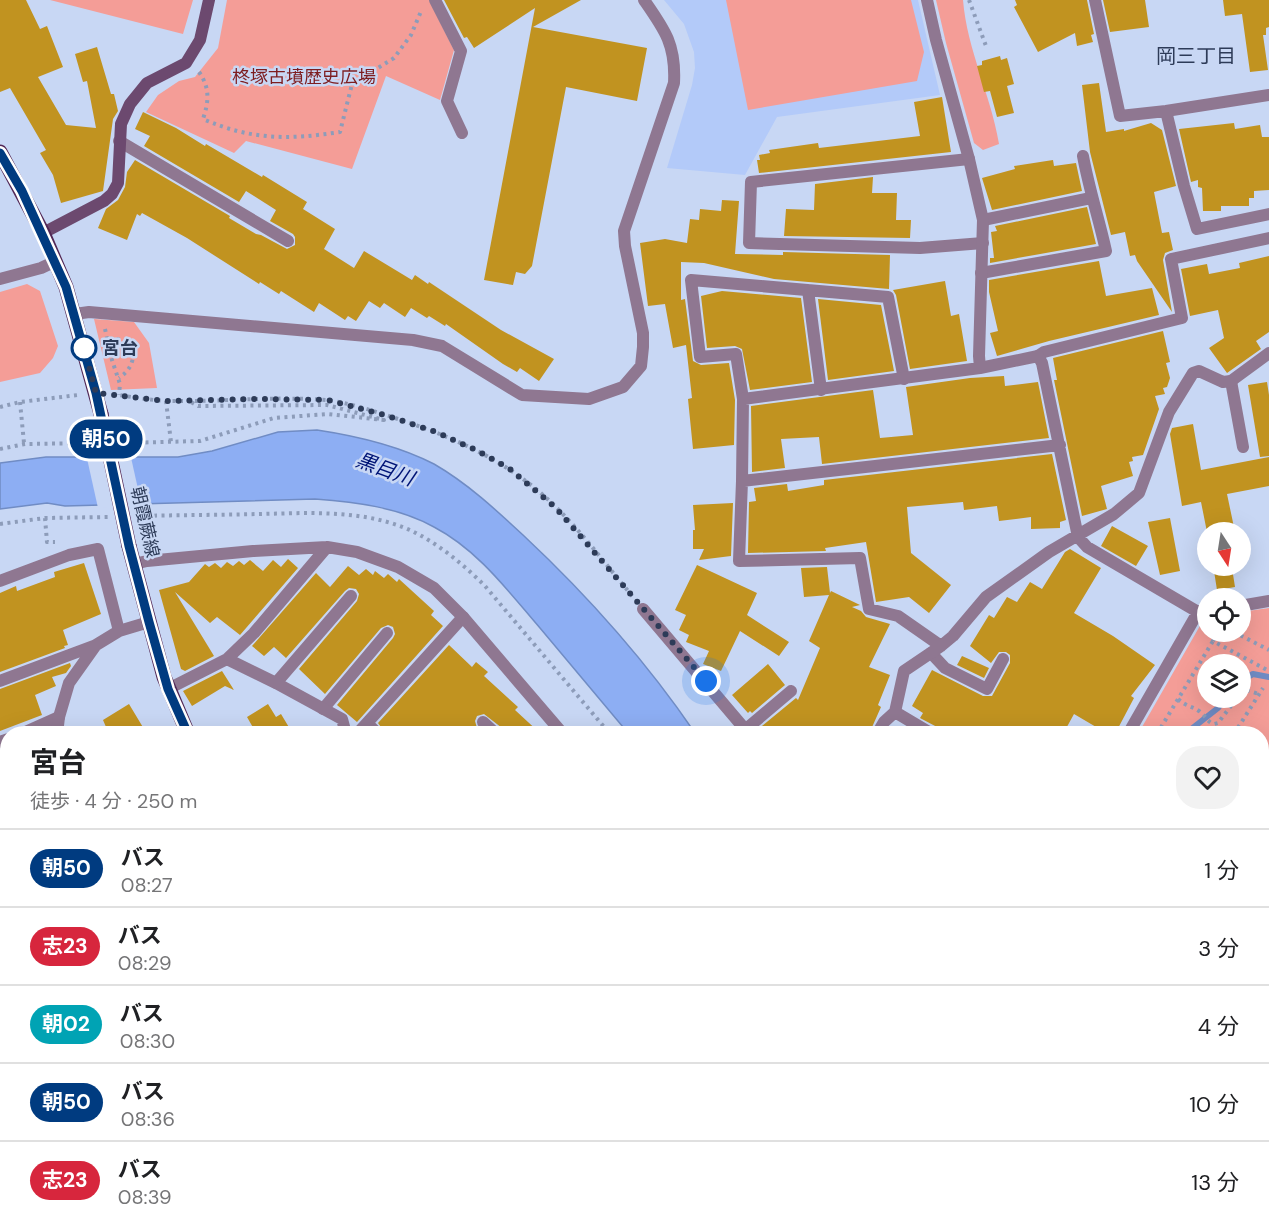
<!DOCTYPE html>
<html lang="ja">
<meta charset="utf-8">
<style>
:root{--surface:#fff;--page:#f2f2f2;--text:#202124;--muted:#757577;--line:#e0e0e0}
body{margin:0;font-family:"DM Sans","Noto Sans JP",sans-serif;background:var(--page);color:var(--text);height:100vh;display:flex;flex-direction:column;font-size:22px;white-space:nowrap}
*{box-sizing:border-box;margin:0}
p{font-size:20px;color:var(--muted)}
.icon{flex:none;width:33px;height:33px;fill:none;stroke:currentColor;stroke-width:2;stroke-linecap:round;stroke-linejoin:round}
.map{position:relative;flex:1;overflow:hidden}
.drawer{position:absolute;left:0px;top:726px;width:1269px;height:504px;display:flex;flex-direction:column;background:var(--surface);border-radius:24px 24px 0 0;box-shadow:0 6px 24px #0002}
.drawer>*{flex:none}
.badge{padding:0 12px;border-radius:20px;font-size:21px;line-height:39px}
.needle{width:39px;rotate:168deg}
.controls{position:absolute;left:1197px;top:522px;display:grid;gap:12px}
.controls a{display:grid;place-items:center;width:54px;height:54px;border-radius:50%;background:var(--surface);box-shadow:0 6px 24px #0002;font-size:30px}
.you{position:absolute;width:30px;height:30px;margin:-15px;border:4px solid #fff;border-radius:50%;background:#1a73e8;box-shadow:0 0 0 9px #1a73e833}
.map>.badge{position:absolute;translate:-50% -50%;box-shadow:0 0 0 3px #fff}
.round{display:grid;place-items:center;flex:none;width:63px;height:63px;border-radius:24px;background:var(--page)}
.head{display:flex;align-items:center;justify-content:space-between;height:102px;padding:0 30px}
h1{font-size:28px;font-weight:700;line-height:45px}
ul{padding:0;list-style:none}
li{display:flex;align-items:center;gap:18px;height:78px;padding:0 30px;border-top:2px solid var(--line)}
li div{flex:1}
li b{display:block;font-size:22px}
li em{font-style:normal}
li .badge{min-width:66px;font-weight:700;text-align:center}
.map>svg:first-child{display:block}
</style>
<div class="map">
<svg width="1269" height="1230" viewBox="0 0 1269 1230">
<rect width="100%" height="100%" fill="#c8d7f4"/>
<path fill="#b3caf9" d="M664 0H918L940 95 777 117 745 175 667 168 692 85 695 68 694 52 684 24Z"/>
<path fill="#f49d97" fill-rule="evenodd" d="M50 0H193L183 34Z
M227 0H429L454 50 440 100 386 76 352 169 246 141 234 153 146 112 158 95 179 81 195 77 218 48Z
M726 0H911L924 52 917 81 748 110Z
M936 0H963C967 50 991 95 999 144L983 150 974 143 946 43Z
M27 284 40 291 58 346 53 358 40 373 0 382V292Z
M94 319 134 322 149 343 157 388 111 390Z
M1269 608V1181L1262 1175V734H1138L1205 617H1207L1208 632H1240L1241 612ZM1208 664H1240V698H1208Z"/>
<path fill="#8daef3" stroke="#708cc4" stroke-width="1.5" d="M317 430C357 436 397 445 434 464 467 483 495 509 523 535 586 594 646 661 695 733H628C599 698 569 663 540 628 508 591 478 550 434 527 398 507 355 502 315 499L65 506 47 503 0 509V463L46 457H178L212 451 278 432Z
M1144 1223H1228L1238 1230H1154Z"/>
<path fill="#c8d7f4" d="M130 453 142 507 98 508 86 454Z"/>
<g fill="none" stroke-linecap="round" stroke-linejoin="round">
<path stroke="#708cc4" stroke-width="6" d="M1240 681 1253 674 1269 677
M1185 734 1218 708 1226 698"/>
</g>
<path fill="#c19320" d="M0 0H26L40 29 47 26 63 67 38 77 66 125 96 128 87 81 83 82 75 54 97 47 111 94H114L118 111 113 119 103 191 61 203 53 175 40 153 46 150 10 88 0 92Z
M444 0H581L533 27 647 48 637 101 566 87 532 266 525 274 516 272 513 285 484 280 535 8 474 48 467 37 464 38Z
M1015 0H1087L1094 34 1091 35 1093 42 1077 46 1075 33 1038 52 1014 7 1017 5Z
M1103 0H1145L1149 27 1110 32Z
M1223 0H1269V27L1266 28V35H1263L1268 70 1250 72 1242 14 1225 16Z
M1000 56 1001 60 1007 58 1014 84 1007 86 1014 113 997 117 990 91 984 92 977 66 982 65V61Z
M1099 83 1106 132 1124 129V131L1151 123 1162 130 1176 186 1154 192 1162 233 1169 232 1173 250 1165 253 1163 260 1172 312 1137 261 1135 255 1130 256 1125 232 1111 235 1090 152 1082 85Z
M942 97 951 152 759 173 757 160H760L759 155 770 153 769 150 818 143 819 148 920 136 914 102Z
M143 112 176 128 205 146 206 144 262 177 263 175 307 202 303 209 335 229 324 249 354 268 364 251 412 280 415 275 428 284 429 282 501 330 554 359 539 381 520 368 517 372 503 364 446 324 445 326 429 316 427 318 411 308 405 317 384 303 380 308 369 301 356 321 348 316 345 320 319 303 314 312 281 291 279 294 260 282 259 284 187 238 142 213 140 216 137 214 127 240 98 228 106 209 118 200 125 187 127 172 135 160 230 216 229 218 256 234 261 235 287 249 295 245V237L293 234 270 221 276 210 246 191 239 202 144 146 150 136 135 129Z
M1234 123 1235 129 1260 125 1262 137H1269V190L1254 191V198H1249V206H1221V211H1203L1202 188 1198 187V180L1191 182 1179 129Z
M1053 160 1054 166 1076 163 1082 191 992 210 982 178 1015 169 1014 166Z
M873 177 872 193H897L896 220H911L910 238 784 236 786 209 814 210 815 184Z
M722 200 739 201 735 254 783 255V252L890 255 889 289 774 279 704 263 681 262V300L685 299 693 361 701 365 729 363 735 400 734 445 693 449 688 399 692 398 686 345 673 348 665 304 648 306 640 243 665 239 687 243 690 219 699 220 700 209 721 211Z
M1087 207 1096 244 990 263V258H994L991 232 997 231 995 226Z
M1269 256V332L1256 341 1261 349 1227 373 1209 348 1224 338 1218 310 1190 316 1181 269 1207 264 1209 274 1240 268 1239 263Z
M1099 261 1106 296 1152 288 1159 315 1049 341 997 356 990 333 998 331 989 292V280Z
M945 281 951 316 959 314 967 361 910 369 896 295 893 290Z
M722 291 801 298 812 382 750 390 742 349 735 346 707 348 701 296Z
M818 299 881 305 894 371 828 380Z
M1163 331 1170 362 1166 363 1170 378 1167 387 1163 388 1165 394 1155 396 1159 409 1143 455 1132 457 1133 461 1129 462 1133 476 1101 486 1107 509 1082 516 1054 380H1057L1053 358Z
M1004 376 1005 386 1038 382 1049 438 822 464 819 437 781 439 785 468 752 472 751 406 873 390 880 438 913 435 906 387 970 378Z
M1267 382 1269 395V456L1260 457 1248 385Z
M1193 424 1201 470 1269 457V486L1227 494 1235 532H1207L1201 502 1182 506 1170 434 1172 428Z
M1052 454 1066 520 1060 522V528L1031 529V517L999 521 997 506 964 510 963 502 907 507 911 553 951 585 929 613 909 597 876 602 866 542 825 548 826 551 748 553 749 502 756 501 754 488 787 484 788 491 824 485V480Z
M733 503 731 556 699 560 704 549H693V530H695L693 505Z
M1170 518 1180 571 1160 575 1148 522Z
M1112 526 1148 546 1136 566 1101 546Z
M1070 549 1101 568 1074 613 1113 636 1155 665 1131 696 1134 698 1115 734H1108L1074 714 1063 734H940L937 727 920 718 923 713 912 706 932 670 983 696H992L1010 663V655L1006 652H999L991 663 970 646 989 615 994 618 1007 597 1017 602 1030 582 1042 589 1065 552Z
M288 559 298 568 240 635 217 617 210 623 175 592 214 656 185 671 181 669 159 590 189 582 205 564 209 567 215 563 221 568 227 562 233 566 239 561 244 565 250 560 263 571 273 560 281 567Z
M84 563 101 614 63 630 68 645 64 646 65 648 0 672V593L16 586 17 591 55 577 54 572Z
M697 565 757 593 747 615 789 642 779 656 740 631 721 671 703 664 709 651 686 642 689 635 679 630 686 615 675 610Z
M348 566 359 575 366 569 373 575 375 571 384 578 388 574 397 582 399 579 434 611 431 615 443 626 357 722 337 705 393 638 395 634 393 627 388 625 381 628 325 694 299 669 357 601 359 594 356 589 349 588 345 591 286 658 274 647 264 656 252 646 316 573 330 587Z
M827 567 830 593 831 591 860 605 852 607 861 611 866 617 890 624 869 667 890 675 878 705 881 707 869 734H768L762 726 796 698 798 700 820 648 809 641 829 595 804 597 801 568Z
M1232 568 1235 587 1217 590 1214 571Z
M449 645 472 667 476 662 488 672 484 676 518 707 515 710 541 734H504L502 728 484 714 477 716 475 721 477 728 483 734H386L378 723Z
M962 656 989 668 984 678 957 665Z
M70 663 71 666 66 673 52 677 56 686 35 695 42 715 0 731V689Z
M768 664 785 685 752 713 750 711 748 713 732 695Z
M222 671 234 690 225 686 192 706 183 691Z
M129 704 147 734H109L103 720Z
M268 704 276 717 281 714 293 734H251L255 731 247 717Z"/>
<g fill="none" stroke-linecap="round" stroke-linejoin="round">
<path stroke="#8d9cb9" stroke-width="4" stroke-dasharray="3 4.5" stroke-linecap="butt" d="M969 0 986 46
M199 72C210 88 209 101 203 119 251 140 288 140 340 132L352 84 394 58 411 35 422 9
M105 329 112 360 120 384 119 395
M109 339C122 338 127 342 134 353 132 365 129 371 119 378
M113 394C131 397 149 400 167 401 220 402 273 396 326 400 348 402 383 414 404 421 461 440 514 465 557 508 584 535 608 567 633 597
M166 401 171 442
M20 402 24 443
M0 407 20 402 78 395
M123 443 200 441 274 418 328 414 384 420 327 405 198 406 189 401
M0 449 25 444 92 443
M139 516C179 515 219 515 258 514 310 513 364 509 412 531 439 544 464 565 485 586L610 734
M45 518 47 542H55
M0 524 45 518 108 517
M1218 632 1213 641 1269 671
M1234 632 1269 650
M1240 693 1246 690 1259 694
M1178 699C1187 707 1192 706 1199 711 1206 716 1207 722 1214 724L1218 723 1237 698
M1157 734 1213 641
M1234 734 1263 688
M1262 846 1269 843
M1262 938 1269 932
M1262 1003 1269 1008
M1262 1046 1269 1049
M1262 1109 1269 1113
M1134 1222 1144 1230"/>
<path stroke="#8f7791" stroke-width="12" d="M435 0 461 51 447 101 462 133
M119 141 288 241
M969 159 751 182 749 243 920 248 983 243
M983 220 1091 198
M981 273 1106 251C1099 219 1089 189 1083 156
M0 279 41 268 56 261
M808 290 821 390
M1038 356 1044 352 1182 318 1171 259 1269 238
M1231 381 1243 447
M743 399 736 354 700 357 691 280 888 297 904 379
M931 653 945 668 987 689 1003 659
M276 683 351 596
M323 709 387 633
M483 722 496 734
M367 723 378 734
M746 729 791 691
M21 734 59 717
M357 734 463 617
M0 742 8 739
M0 805 8 802
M0 1206 8 1213
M17 1222 25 1230
M777 1222 786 1230
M619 1230 625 1222
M688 1230H689"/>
<path stroke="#8f7791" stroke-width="12" d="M927 0 936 40 969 159 983 220 979 356 980 368
M1095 0 1120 116 1166 111 1269 95
M1166 111 1184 186 1197 229 1269 214
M75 314 89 312 413 340 442 346 522 395 589 399 623 387 641 366 643 347V333L625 246 624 231 674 83C676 45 665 30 644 0
M742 481 1060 445
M134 564 147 561 253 551 327 547 357 552 398 567 434 588 463 617 563 734
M0 581 69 555 98 549 119 631
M1240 606 1269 601
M643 609 749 734
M941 646 898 616 869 609 860 558 739 561 742 481 743 399 980 368 1038 356 1042 363 1078 537 1087 547 1198 612
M227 659 276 683 342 719 346 734
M0 681 96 645
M168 689 227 659 254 633 327 547
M895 712 932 734
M57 734 59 717 69 683 96 645 119 631 149 622
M877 734 884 722 895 712 904 671 941 646 953 636 986 597 1049 552 1114 514 1139 493 1169 412 1193 373 1199 371 1223 382 1231 381 1269 353
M1128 734 1198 612 1208 610
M0 979 8 970
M1262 1182 1269 1187
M0 1183 8 1175
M909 1222 917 1230
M454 1230 461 1222
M834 1230 841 1222"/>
<path stroke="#6c496f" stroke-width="12" d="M43 233 104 201 112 194 118 183 121 124 130 104 147 83 186 63 200 40 209 0
M0 1052 8 1061
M108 1222 113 1230"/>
<path stroke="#522856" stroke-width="15" d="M0 152 43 233 66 287 101 414
M129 546 164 677 188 734
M417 1222 420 1230"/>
<path stroke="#522856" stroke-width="15" d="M101 414 129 546"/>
</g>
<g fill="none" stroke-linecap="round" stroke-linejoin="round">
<defs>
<path id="line" d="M0 153 22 191 66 287 96 393 129 546 149 622 168 689 188 734"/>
</defs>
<use href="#line" stroke="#fff" stroke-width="14"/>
<use href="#line" stroke="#003b80" stroke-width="9"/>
<path stroke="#2d3b58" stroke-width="6" stroke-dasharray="0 10.8" d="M84 348 96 393 166 401 259 399 328 400 388 416 436 432 478 451 510 469 556 508 706 681"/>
</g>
<circle fill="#fff" stroke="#003b80" stroke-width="3" cx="84" cy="348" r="12"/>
<g text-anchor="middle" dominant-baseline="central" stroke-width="5" stroke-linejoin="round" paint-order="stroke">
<g font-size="18" fill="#7d1d20" stroke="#c8d7f4">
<text x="304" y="77">柊塚古墳歴史広場</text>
</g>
<g font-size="18" font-weight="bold" fill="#2d3b58" stroke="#c8d7f4" text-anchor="start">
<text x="102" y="348">宮台</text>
</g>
<g font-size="18" fill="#2d3b58" stroke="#c8d7f4">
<text transform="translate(145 522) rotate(77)">朝霞蕨線</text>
</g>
<g font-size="20" fill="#2d3b58" stroke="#c8d7f4">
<text x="1196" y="56">岡三丁目</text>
</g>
<g font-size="20" font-style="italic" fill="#001577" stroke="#c8d7f4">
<text transform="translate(385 469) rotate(20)">黒目川</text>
</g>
</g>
</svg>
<div class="controls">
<a><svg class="needle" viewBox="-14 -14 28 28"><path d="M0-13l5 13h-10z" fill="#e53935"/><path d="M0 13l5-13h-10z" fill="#757577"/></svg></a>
<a><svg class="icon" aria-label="locate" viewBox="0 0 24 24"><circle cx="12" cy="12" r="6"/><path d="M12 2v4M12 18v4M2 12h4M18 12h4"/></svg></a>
<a><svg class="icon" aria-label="layers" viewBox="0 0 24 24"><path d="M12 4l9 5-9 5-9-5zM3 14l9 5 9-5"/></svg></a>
</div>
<div class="you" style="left:706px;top:681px"></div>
<b class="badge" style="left:106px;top:439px;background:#003b80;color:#fff">朝50</b>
<section class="drawer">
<div class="head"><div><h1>宮台</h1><p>徒歩 · 4 分 · 250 m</p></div><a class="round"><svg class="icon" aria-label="heart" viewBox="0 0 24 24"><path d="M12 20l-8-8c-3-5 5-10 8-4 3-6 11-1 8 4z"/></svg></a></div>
<ul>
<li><span class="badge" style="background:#003b80;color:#fff">朝50</span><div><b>バス</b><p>08:27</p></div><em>1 分</em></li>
<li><span class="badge" style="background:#d7263d;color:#fff">志23</span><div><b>バス</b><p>08:29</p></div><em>3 分</em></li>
<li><span class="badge" style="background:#00a3b4;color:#fff">朝02</span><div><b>バス</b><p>08:30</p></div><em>4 分</em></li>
<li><span class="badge" style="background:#003b80;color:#fff">朝50</span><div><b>バス</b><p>08:36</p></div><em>10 分</em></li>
<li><span class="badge" style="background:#d7263d;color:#fff">志23</span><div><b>バス</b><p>08:39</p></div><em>13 分</em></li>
</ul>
</section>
</div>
